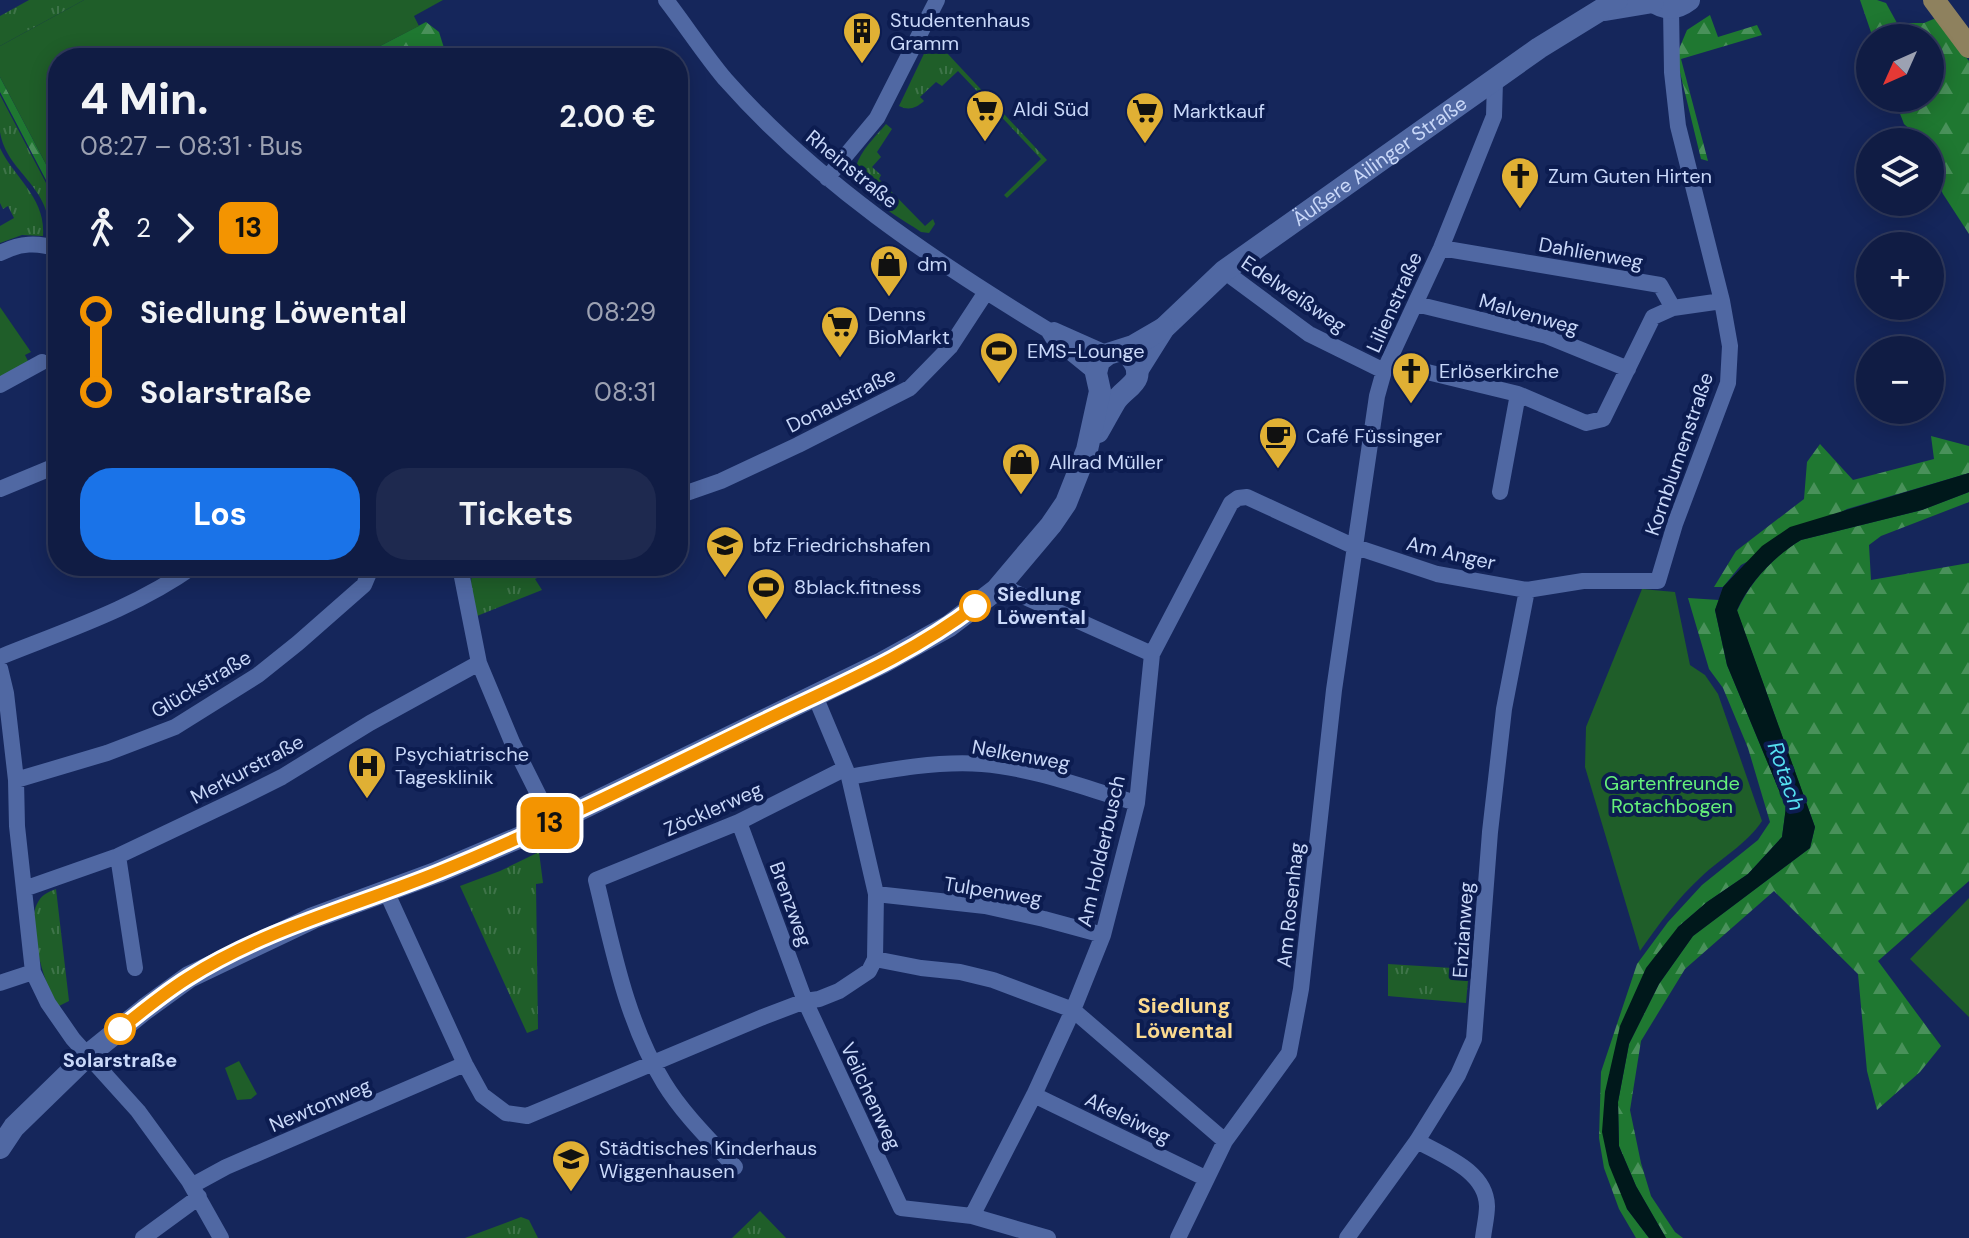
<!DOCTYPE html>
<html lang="de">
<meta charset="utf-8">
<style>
:root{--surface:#101c44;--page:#1e294f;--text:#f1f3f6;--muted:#9ca1b2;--line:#303a5d;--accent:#1a73e8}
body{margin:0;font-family:"DM Sans",sans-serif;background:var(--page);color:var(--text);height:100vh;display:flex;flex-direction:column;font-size:30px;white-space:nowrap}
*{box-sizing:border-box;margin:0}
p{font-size:26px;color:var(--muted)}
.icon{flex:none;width:44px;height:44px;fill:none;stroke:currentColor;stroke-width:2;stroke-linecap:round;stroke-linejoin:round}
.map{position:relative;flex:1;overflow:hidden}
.panel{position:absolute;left:48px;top:48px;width:640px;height:528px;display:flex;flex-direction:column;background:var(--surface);border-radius:32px;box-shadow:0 4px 20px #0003,0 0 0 2px var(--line)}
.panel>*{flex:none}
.badge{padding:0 16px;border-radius:12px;font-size:28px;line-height:52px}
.needle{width:52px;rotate:225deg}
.fabs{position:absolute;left:1856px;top:24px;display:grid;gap:16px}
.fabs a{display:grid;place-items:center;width:88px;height:88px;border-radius:50%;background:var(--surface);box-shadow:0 4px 20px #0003,0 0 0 2px var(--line);font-size:40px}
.map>.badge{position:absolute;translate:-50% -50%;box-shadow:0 0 0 4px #fff}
.legs{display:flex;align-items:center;gap:12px;height:88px;padding:0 32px;font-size:26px}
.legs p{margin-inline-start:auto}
.headline{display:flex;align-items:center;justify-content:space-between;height:136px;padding:0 32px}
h1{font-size:44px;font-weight:700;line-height:60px}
.action{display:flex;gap:16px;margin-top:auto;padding:16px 32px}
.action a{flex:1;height:92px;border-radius:32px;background:var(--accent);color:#fff;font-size:32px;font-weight:700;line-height:92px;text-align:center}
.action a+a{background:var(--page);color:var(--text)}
ul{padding:0 32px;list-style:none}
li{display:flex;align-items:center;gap:28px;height:80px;font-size:30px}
li i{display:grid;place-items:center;width:12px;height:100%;margin:0 10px;background:currentColor}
li i::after{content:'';width:20px;height:20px;margin:-10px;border:6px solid;border-radius:50%;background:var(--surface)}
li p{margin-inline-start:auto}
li:first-child i{background:linear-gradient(#0000 50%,currentColor 0)}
li:last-child i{background:linear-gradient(currentColor 50%,#0000 0)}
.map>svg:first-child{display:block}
</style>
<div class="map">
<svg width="1969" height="1238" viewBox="0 0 1969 1238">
<defs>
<pattern id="grass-tufts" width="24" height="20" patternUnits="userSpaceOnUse" patternTransform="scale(2)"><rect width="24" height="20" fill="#1f5e29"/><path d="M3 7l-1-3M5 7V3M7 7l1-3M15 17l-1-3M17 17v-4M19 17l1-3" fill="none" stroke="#3e7449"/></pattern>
<pattern id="forest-firs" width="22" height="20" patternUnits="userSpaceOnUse" patternTransform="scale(2)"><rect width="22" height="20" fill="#1f7831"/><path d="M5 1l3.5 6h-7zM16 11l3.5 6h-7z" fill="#49915a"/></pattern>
</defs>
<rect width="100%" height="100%" fill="#15265b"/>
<path fill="url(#grass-tufts)" d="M29 0H84L0 46V16Z
M932 37 1047 160 1007 198 1004 195 1041 159 958 71 942 86 936 82 920 97 924 101C916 108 909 111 899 106Z
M0 95 58 206V241L50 237C51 184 7 174 0 132 0 121 0 107 0 95Z
M886 124 892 129 877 152 881 157 872 167 881 175 879 179 925 226 933 219 935 224 929 233 921 232C903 219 849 192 856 167 860 151 876 136 886 124Z
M0 148C15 179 46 198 43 236L22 235 0 243V226L14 218 8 206 3 209 0 203Z
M475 566H564L535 579 542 590 477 616C473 598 467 583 475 566Z
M539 852 543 883 536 884 538 1029 527 1033 460 886 500 871Z
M56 889 69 1001 57 1007C46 989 26 923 37 904 41 895 48 892 56 889Z
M1388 964 1469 969 1466 1003 1388 996Z
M760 1211 786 1238H732Z
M521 1217 529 1220 538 1238H465Z"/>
<path fill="url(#forest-firs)" d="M1860 0H1877L1886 3 1897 23H1924L1936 18 1969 61V234L1943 194 1930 167V142H1918L1914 133 1904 124 1894 98H1930V38H1873Z
M1710 15 1718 37 1757 25 1762 35 1681 59 1708 161 1701 159 1676 56 1687 30Z
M426 22 439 32 444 48 434 53 398 46 382 58H357Z
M0 77 58 187V203L0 92Z
M1931 436 1969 446V473L1847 509 1741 565 1723 587H1714L1736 551 1804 499 1807 462 1820 444 1853 480 1934 459Z
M1969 492V502L1881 536 1869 545 1871 580 1969 563V881L1878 961 1941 1046 1920 1072 1877 1110 1867 1071 1858 974 1774 891 1685 969 1641 1041 1630 1110 1641 1163 1651 1196 1675 1232 1683 1238H1666L1636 1186 1619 1146 1618 1102 1629 1044 1659 984 1693 936 1810 848 1815 827 1737 611C1750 582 1774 556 1801 540L1922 510Z
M1688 598 1719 600 1715 610 1727 665 1786 807 1782 837 1748 874 1707 902 1678 927 1605 1092 1627 1209 1649 1238H1636L1619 1209 1604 1168 1599 1138 1601 1072 1637 964 1668 922 1702 885 1758 840 1770 822 1748 748 1723 688 1709 669Z"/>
<path fill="#1f5e29" d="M84 0H443L414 16 419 26 357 58H58V187L0 77V46Z
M0 307 31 352 25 355 29 363 0 378Z
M1642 589 1675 592 1690 665 1705 675 1718 694 1762 821C1747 844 1721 858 1701 877 1677 899 1659 924 1640 951L1585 767 1586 727Z
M1969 898V1017L1910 959Z
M239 1061 257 1094 251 1099 237 1100 225 1068Z"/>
<path fill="#00181b" d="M1969 473V492L1922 510 1801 540C1773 557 1750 582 1737 610L1815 827 1810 848 1693 936 1659 984 1629 1044 1618 1102 1619 1146 1636 1186 1666 1238H1649L1627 1209 1609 1165 1602 1132 1605 1092 1620 1026 1646 968 1678 927 1707 902 1748 874 1782 837 1786 807 1727 665 1715 610 1723 587 1762 546 1790 527Z"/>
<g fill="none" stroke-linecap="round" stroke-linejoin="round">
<path stroke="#5068a3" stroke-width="16" d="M666 0C686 26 704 54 725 79 816 182 931 259 1048 330L1053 338 1096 373
M827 178 877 118 937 0
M1441 248 1660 285 1673 308 1722 301
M0 253C20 243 37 242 58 249
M1224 271 1309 334 1384 371
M1416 304 1547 336 1628 369
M1054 330 1108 354
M1390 363 1518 394 1500 492
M0 385 42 362
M1518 394 1586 423 1603 419 1653 317 1673 308
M0 489 58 465
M678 496 721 481 798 445 910 388 950 347 986 292
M463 566 461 572 479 663 512 742 552 822
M1001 583 1014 592 1152 654
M0 657C67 630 135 608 194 566
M0 668 6 693 16 780 17 826 33 972 48 1003 73 1039 138 1111 189 1181 221 1238
M849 777C893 769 937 761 982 764 1034 768 1087 789 1137 803
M16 780 107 753 175 727 258 675 298 643 364 585 372 566
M739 822 805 1001 901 1208 972 1216 1048 1238
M118 856 135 968
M24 889 118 856 240 798 282 777 370 723 479 663
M386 891 465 1064 482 1095 506 1113 527 1116 763 1017 805 1001 819 999 839 991 869 971 875 959 876 894 849 777 815 696
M876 894 985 906 1044 919 1103 935
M875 959 921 968 960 972 993 980 1073 1010 1225 1141
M0 983 33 972
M1034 1095 1205 1178
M1417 1141C1444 1156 1486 1171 1487 1206 1487 1217 1484 1228 1483 1238
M735 1167C711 1141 683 1114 664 1083 626 1021 613 949 596 880L739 822 844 769
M193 1185 226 1167 465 1064
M972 1216 1034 1095 1073 1010 1103 935 1137 803 1152 654 1231 503 1238 498 1247 497 1353 546 1437 574 1527 590 1583 581H1658L1675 524 1728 383 1730 346 1722 301 1678 126 1672 72 1671 8
M143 1238 199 1197
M1178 1238 1225 1141 1289 1053 1301 989 1334 690 1377 396 1384 371 1441 248 1494 116 1495 81
M1347 1238 1417 1141 1458 1075 1474 1039 1490 832 1504 709 1527 590"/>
<g stroke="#5068a3" stroke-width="22">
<path d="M1651 0C1664 10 1676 10 1689 0"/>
<path d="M1605 10 1653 2"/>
<path id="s1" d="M1137 371 1164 328 1224 271 1539 48 1617 0"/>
<path d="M1098 432C1104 422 1109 412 1115 402 1125 386 1149 382 1131 358"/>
<path d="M0 1148 14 1127 88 1055 145 1009 189 977 313 918 438 872 542 828 882 663 949 626 996 590 1051 525 1066 503 1087 450 1100 391 1096 373 1099 361 1108 354 1133 346 1164 328"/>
</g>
<path stroke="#8e815e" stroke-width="22" d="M1934 0 1969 47"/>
</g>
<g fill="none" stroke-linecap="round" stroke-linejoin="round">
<defs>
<path id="line-1" d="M120 1029C142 1011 164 993 188 978 265 929 355 906 439 872 547 828 652 775 757 724 831 688 910 656 975 606"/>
</defs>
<use href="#line-1" stroke="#fff" stroke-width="18"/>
<use href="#line-1" stroke="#f39401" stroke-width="12"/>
</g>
<defs>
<symbol id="building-pin" viewBox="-11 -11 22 30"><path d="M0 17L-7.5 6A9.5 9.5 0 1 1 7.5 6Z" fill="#e0b034" stroke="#0c1c50"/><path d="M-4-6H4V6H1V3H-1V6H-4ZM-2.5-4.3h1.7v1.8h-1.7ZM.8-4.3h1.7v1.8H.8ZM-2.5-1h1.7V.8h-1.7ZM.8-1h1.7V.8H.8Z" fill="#111"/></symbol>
<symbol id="supermarket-pin" viewBox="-11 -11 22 30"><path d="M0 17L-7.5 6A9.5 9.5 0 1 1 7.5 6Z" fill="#e0b034" stroke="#0c1c50"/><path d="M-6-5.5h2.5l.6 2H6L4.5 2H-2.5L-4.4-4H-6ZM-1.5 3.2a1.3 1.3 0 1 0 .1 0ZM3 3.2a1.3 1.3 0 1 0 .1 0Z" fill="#111"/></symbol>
<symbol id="church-pin" viewBox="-11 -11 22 30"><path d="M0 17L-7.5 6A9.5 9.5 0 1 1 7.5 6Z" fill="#e0b034" stroke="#0c1c50"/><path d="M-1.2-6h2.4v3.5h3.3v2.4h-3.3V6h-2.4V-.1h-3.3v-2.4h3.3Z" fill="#111"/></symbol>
<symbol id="shop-pin" viewBox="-11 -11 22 30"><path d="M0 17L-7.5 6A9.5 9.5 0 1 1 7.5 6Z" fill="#e0b034" stroke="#0c1c50"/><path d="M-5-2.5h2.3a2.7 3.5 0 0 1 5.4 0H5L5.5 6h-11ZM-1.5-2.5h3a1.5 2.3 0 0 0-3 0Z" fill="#111"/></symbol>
<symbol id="stadium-pin" viewBox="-11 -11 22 30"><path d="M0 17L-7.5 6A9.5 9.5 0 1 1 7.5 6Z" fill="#e0b034" stroke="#0c1c50"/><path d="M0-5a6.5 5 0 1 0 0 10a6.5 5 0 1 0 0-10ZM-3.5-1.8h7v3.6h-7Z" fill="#111"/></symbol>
<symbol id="cafe-pin" viewBox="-11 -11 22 30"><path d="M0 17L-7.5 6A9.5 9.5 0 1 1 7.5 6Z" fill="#e0b034" stroke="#0c1c50"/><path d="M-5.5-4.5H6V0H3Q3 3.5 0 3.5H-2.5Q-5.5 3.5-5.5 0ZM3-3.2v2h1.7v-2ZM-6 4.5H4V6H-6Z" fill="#111"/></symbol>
<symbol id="school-pin" viewBox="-11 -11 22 30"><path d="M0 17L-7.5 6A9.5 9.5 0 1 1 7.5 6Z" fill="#e0b034" stroke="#0c1c50"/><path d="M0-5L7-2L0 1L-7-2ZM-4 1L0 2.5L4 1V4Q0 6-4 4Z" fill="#111"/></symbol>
<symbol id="hospital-pin" viewBox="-11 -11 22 30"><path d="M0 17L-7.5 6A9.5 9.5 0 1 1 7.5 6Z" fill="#e0b034" stroke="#0c1c50"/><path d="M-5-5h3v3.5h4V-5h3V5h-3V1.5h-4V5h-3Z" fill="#111"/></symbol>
</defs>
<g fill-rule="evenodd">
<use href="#building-pin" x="840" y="9" width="44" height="60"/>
<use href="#supermarket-pin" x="963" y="87" width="44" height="60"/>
<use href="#supermarket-pin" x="1123" y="89" width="44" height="60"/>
<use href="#church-pin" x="1498" y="154" width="44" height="60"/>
<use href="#shop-pin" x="867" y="242" width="44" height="60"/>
<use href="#supermarket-pin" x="818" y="303" width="44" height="60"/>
<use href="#stadium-pin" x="977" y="329" width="44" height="60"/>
<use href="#church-pin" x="1389" y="349" width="44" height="60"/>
<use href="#cafe-pin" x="1256" y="414" width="44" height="60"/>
<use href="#shop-pin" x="999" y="440" width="44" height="60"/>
<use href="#school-pin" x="703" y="523" width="44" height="60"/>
<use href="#stadium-pin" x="744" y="565" width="44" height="60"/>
<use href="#hospital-pin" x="345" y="744" width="44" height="60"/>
<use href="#school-pin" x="549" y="1137" width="44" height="60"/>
</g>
<g fill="#fff" stroke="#f39401" stroke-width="4">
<circle cx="975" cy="606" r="14"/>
<circle cx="120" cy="1029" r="14"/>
</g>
<g text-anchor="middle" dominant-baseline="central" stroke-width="8" stroke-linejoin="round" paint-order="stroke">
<g font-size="20" fill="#c9d8f9" stroke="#0c1c50" text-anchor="start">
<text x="890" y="20">Studentenhaus<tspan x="890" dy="23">Gramm</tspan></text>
<text x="1013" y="109">Aldi Süd</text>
<text x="1173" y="111">Marktkauf</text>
<text x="1548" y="176">Zum Guten Hirten</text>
<text x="917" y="264">dm</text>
<text x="868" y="314">Denns<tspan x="868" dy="23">BioMarkt</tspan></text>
<text x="1027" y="351">EMS-Lounge</text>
<text x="1439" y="371">Erlöserkirche</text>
<text x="1306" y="436">Café Füssinger</text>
<text x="1049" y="462">Allrad Müller</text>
<text x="753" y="545">bfz Friedrichshafen</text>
<text x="794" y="587">8black.fitness</text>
<text x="395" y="754">Psychiatrische<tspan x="395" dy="23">Tagesklinik</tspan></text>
<text x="599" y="1148">Städtisches Kinderhaus<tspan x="599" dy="23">Wiggenhausen</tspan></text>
</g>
<g font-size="20" fill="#c9d8f9" stroke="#0c1c50">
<text stroke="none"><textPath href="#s1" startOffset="324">Äußere Ailinger Straße</textPath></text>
<text transform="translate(852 169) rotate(39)">Rheinstraße</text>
<text transform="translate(1591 253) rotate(10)">Dahlienweg</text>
<text transform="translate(1294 294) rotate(34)">Edelweißweg</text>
<text transform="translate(1394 302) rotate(-66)">Lilienstraße</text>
<text transform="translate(1529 314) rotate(16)">Malvenweg</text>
<text transform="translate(841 400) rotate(-27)">Donaustraße</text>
<text transform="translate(1679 454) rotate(-71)">Kornblumenstraße</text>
<text transform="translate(1451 553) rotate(13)">Am Anger</text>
<text transform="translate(201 684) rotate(-31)">Glückstraße</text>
<text transform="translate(1021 755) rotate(10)">Nelkenweg</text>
<text transform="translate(247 769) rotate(-28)">Merkurstraße</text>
<text transform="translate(713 809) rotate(-24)">Zöcklerweg</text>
<text transform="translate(1101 851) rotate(-77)">Am Holderbusch</text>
<text transform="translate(993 891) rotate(9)">Tulpenweg</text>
<text transform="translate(791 904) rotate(70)">Brenzweg</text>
<text transform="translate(1290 905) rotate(-84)">Am Rosenhag</text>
<text transform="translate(1463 930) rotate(-86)">Enzianweg</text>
<text transform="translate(871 1096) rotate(65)">Veilchenweg</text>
<text transform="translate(320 1105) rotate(-23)">Newtonweg</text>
<text transform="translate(1128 1118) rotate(26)">Akeleiweg</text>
</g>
<g font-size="20" font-weight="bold" fill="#c9d8f9" stroke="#0c1c50" text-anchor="start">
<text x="997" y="594">Siedlung<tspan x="997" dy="23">Löwental</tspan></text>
<text x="120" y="1060" text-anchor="middle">Solarstraße</text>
</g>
<g font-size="20" fill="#65ef7a" stroke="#0c1c50">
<text x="1672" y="783">Gartenfreunde<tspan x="1672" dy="23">Rotachbogen</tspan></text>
</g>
<g font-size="22" font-style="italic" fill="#55dff0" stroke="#0c1c50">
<text transform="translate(1786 776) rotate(71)">Rotach</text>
</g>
<g font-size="22" font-weight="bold" fill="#fbda8f" stroke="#0c1c50">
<text x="1184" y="1005">Siedlung<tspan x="1184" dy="25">Löwental</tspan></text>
</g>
</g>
</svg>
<div class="fabs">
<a><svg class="needle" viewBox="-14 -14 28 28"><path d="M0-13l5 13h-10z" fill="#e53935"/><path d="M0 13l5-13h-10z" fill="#9ca1b2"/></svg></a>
<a><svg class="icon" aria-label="layers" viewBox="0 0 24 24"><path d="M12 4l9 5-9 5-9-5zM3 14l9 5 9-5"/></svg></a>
<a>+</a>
<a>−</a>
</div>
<b class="badge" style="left:550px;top:823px;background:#f39401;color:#111">13</b>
<section class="panel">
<div class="headline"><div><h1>4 Min.</h1><p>08:27 – 08:31 · Bus</p></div><b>2.00 €</b></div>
<div class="legs"><svg class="icon" aria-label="walk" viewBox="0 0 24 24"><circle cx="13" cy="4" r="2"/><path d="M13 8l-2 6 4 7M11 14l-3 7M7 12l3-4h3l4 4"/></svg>2<svg class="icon" aria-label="forward" viewBox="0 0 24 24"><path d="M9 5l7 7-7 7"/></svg><b class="badge" style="background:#f39401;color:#111">13</b></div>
<ul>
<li><i style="color:#f39401"></i><b>Siedlung Löwental</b><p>08:29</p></li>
<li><i style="color:#f39401"></i><b>Solarstraße</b><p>08:31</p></li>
</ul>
<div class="action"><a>Los</a><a>Tickets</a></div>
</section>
</div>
